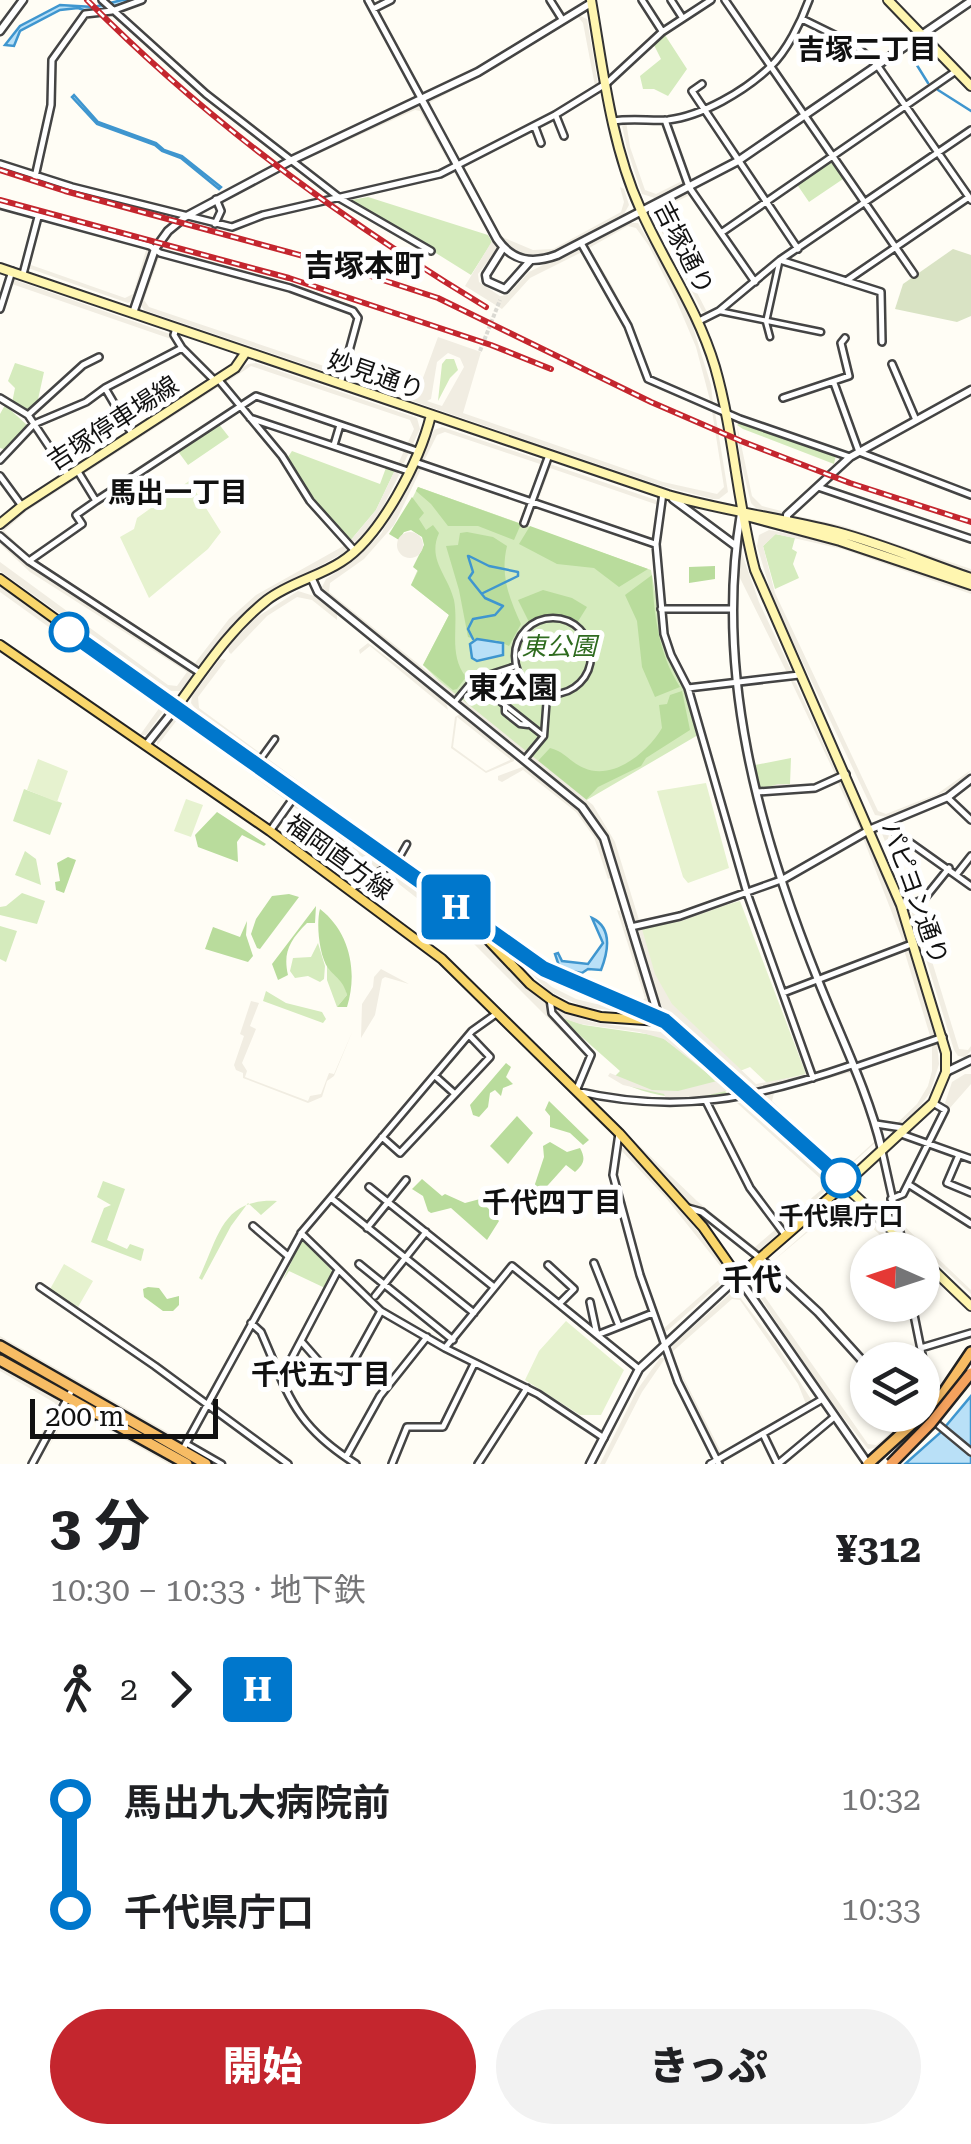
<!DOCTYPE html>
<html lang="ja">
<meta charset="utf-8">
<style>
:root{--surface:#fff;--page:#f2f2f2;--text:#202124;--muted:#757577;--accent:#c4262e}
body{margin:0;font-family:"Roboto Serif","Noto Sans JP",serif;background:var(--page);color:var(--text);height:100vh;display:flex;flex-direction:column;font-size:38px;white-space:nowrap}
*{box-sizing:border-box;margin:0}
p{font-size:32px;color:var(--muted)}
.icon{flex:none;width:55px;height:55px;fill:none;stroke:currentColor;stroke-width:2;stroke-linecap:round;stroke-linejoin:round}
.map{position:relative;height:1464px;overflow:hidden}
.side{display:flex;flex-direction:column;background:var(--surface);flex:1}
.side>*{flex:none}
.badge{padding:0 20px;border-radius:8px;font-size:35px;line-height:65px}
.needle{width:65px;rotate:273deg}
.controls{position:absolute;left:850px;top:1232px;display:grid;gap:20px}
.controls a{display:grid;place-items:center;width:90px;height:90px;border-radius:50%;background:var(--surface);box-shadow:0 2px 8px #0004;font-size:50px}
.scale{position:absolute;left:30px;bottom:25px;width:188px;box-sizing:border-box;padding-left:10px;border:5px solid #111;border-top:0;font-size:28px;line-height:35px;white-space:nowrap;color:#111;-webkit-text-stroke:8px #fff;paint-order:stroke}
.map>.badge{position:absolute;translate:-50% -50%;box-shadow:0 0 0 5px #fff}
.legs{display:flex;align-items:center;gap:15px;height:110px;padding:0 50px;font-size:32px}
.legs p{margin-inline-start:auto}
.head{display:flex;align-items:center;justify-content:space-between;height:170px;padding:0 50px}
h1{font-size:55px;font-weight:800;line-height:75px}
.action{display:flex;gap:20px;margin-top:auto;padding:20px 50px}
.action a{flex:1;height:115px;border-radius:60px;background:var(--accent);color:#fff;font-size:40px;font-weight:800;line-height:115px;text-align:center}
.action a+a{background:var(--page);color:var(--text)}
ul{padding:0 50px;list-style:none}
li{display:flex;align-items:center;gap:35px;height:110px;font-size:38px}
li i{display:grid;place-items:center;width:15px;height:100%;margin:0 12px;background:currentColor}
li i::after{content:'';width:25px;height:25px;margin:-12px;border:8px solid;border-radius:50%;background:var(--surface)}
li p{margin-inline-start:auto}
li:first-child i{background:linear-gradient(#0000 50%,currentColor 0)}
li:last-child i{background:linear-gradient(currentColor 50%,#0000 0)}
.map>svg:first-child{display:block}
</style>
<div class="map">
<svg width="971" height="1464" viewBox="0 0 971 1464">
<rect width="100%" height="100%" fill="#fffdf5"/>
<path fill="#d5ebbd" d="M665 35 687 69 668 96 654 89H643L640 76 661 59 654 45Z
M833 158 846 177 809 202 796 183Z
M368 197 488 235 492 242 471 275 351 200Z
M446 359H454L458 370 450 378 438 401 442 364Z
M15 363 44 372 37 404 27 411 12 403 15 388 8 381Z
M5 405 27 425 7 450 0 448V414Z
M741 422 836 455 834 464 743 429 737 425Z
M218 423 229 437 188 465 177 450Z
M292 451 380 484 387 465 396 468 376 510 350 541 312 498 288 457Z
M418 487 651 570 663 635 669 656 688 694 698 735 585 801 448 690 423 665 449 615 411 585 429 544 416 527 404 532 396 531Z
M775 534 795 538 792 549 797 552 793 564 799 578 775 589 763 546Z
M791 758 790 784 760 788 755 765Z
M24 789 62 803 50 835 13 821Z
M25 851 36 859 41 885 15 875Z
M22 893 45 901 37 924 0 915V907L6 906Z
M0 926 17 931 6 962 0 959Z
M318 943 325 966 324 979 320 982 308 976 295 978 290 971 293 958 311 957Z
M327 965 343 980 347 995 337 1007 327 980Z
M266 991 286 1003 322 1012 326 1019 323 1023 263 1001Z
M558 1016 584 1025 660 1036 697 1063 728 1094C682 1100 655 1100 613 1078L620 1071Z
M103 1181 125 1189 107 1240 127 1249 130 1244 144 1249 141 1261 91 1242 104 1208 111 1205 97 1197Z
M277 1201 261 1215 248 1203 231 1226 202 1280 199 1278C219 1236 222 1198 277 1201Z
M301 1241H305L333 1272 325 1288 289 1271 283 1280Z"/>
<path fill="#b9dc9c" d="M418 487 521 524 514 540 478 526H448L431 504 416 491Z
M412 497 424 513 419 519 426 530 433 525 439 533C427 560 448 575 454 600 459 626 448 655 466 677L457 689 453 690 423 665 449 615 411 585 418 571 413 567 424 545 422 537 411 530 404 532 399 540 389 534Z
M530 526 648 569 619 587 594 568 557 564 519 544Z
M467 532 493 537 507 546C500 575 509 598 521 624L509 646 496 640 483 642 468 637 459 590 446 546 458 545 460 533Z
M715 566V579L689 583V567Z
M652 575C654 614 658 653 680 687L655 697 642 667 637 621 625 595Z
M543 590 572 598 587 607 577 623 556 614 529 622 518 600Z
M682 691 690 730 646 758 641 766 598 787 585 801 537 762 550 748C564 751 571 763 584 768 613 781 648 752 662 728L659 705 667 704 670 695Z
M217 812 266 844 264 846 242 835 237 842 238 862 198 847 195 835Z
M68 857 76 860 64 893 56 890 55 882 60 881 57 863Z
M289 894 299 897 260 949 257 948 251 934 256 919 272 896Z
M316 906 315 923H307C289 941 283 953 288 975L278 980 272 964Z
M320 909C350 932 358 972 347 1007H337L347 995C343 980 336 978 328 968 319 955 316 923 320 909Z
M247 921 246 935 253 956 248 962 205 949 213 927 240 937Z
M506 1063 511 1067 506 1077 513 1084 503 1088 501 1096 495 1090 490 1093 488 1107 479 1117 473 1115 470 1105Z
M549 1101 589 1140 583 1145 570 1133 550 1127V1116L545 1110Z
M517 1116 533 1133 508 1164 490 1146Z
M550 1142 567 1152 580 1148C586 1159 584 1164 575 1172L566 1165 540 1194 537 1193 534 1187 544 1157 543 1146Z
M422 1179 442 1196 445 1194 465 1203 480 1199 499 1221 487 1240 451 1208 431 1213 428 1211 423 1196 412 1189Z
M148 1287 159 1288 167 1299 179 1296V1305L173 1311H163L144 1297 143 1289Z"/>
<path fill="#d9e3c4" d="M953 249 971 255V316L957 322 895 309 903 284Z"/>
<path fill="#e6f2cf" d="M189 481 221 532 208 549 149 598 120 537 134 529 137 518Z
M38 759 68 771 57 802 27 790Z
M706 783 729 868 688 883 683 877 657 791Z
M186 799 203 805 191 837 174 831Z
M740 901 806 1074 767 1083 750 1067 740 1071 659 996 639 929Z
M64 1264 93 1281 78 1307 49 1291Z
M566 1321 624 1370 601 1415H580L525 1380 539 1351Z"/>
<path fill="#f1ede2" fill-rule="evenodd" d="M576 14 587 19 598 84 595 86 583 23 577 16 498 67 431 102 430 106 460 160H458L427 102 485 72Z
M417 106 422 109 450 165 420 111 415 110 298 163Z
M555 119 464 166 502 237 533 250 553 249 621 212 624 202 620 187 624 189 629 205 624 214 549 255 528 256 513 250 500 238 462 168 463 165Z
M626 121 630 147 645 190 656 194 684 180V184L655 198 642 194 627 149 622 125Z
M453 170 456 171 497 245 496 251 478 274 479 282 500 296 508 295 529 272 627 223H638L672 280 691 321 711 385 713 403 711 404 696 347 676 300 649 246 636 228 628 226 589 248 610 282 627 315 651 378 630 325 587 249 583 251 605 285 626 327 642 373 625 327 582 252 530 278 502 309 465 286 492 241 454 172 419 184H410Z
M689 192 692 194 663 208 659 219 708 314 702 311 654 217 656 209Z
M147 247 151 250 135 299 128 303 28 268 29 261 31 265 125 298 133 294Z
M160 255 144 300 149 307 416 397 438 337 481 352 463 413 663 482 717 494 724 487 712 411 658 389 649 382 715 412 728 492 719 499H713L662 486 144 310 140 304 156 256ZM448 353 460 358 464 367 442 406 427 401 431 399 437 362Z
M12 279 170 334 174 340 9 283Z
M256 363 417 418 420 429 404 463 398 464 414 429 410 420 251 366 224 384 225 379 248 364Z
M216 384 220 386 81 476 82 471Z
M737 425 752 496 762 506 785 512 782 515 757 509 751 503 740 459Z
M442 427 541 460 543 462 532 499 540 464 445 432 437 435 423 463 421 459 434 430Z
M550 464 656 500 658 505 550 468 538 502Z
M418 466 422 467 394 525 364 559 330 583 329 592 593 805 615 842 639 920 675 913 744 891 672 917 635 922 611 843 590 809 325 594 322 587 326 579 353 561 381 534Z
M396 468 399 475 377 519 356 542 350 541 376 510Z
M73 477 78 478 27 511 4 531 34 560 195 663 229 619 256 595 347 544V551L258 600 233 623 200 665H194L53 577 1 533 14 517Z
M793 515 843 526 971 569V574L799 520Z
M769 530 840 544 971 589V594L842 549 776 534 763 546 775 593 878 811 886 814 937 794 971 770 957 786 887 817 875 815 774 602 757 546 759 535Z
M397 545a13 13 0 1 1 26 0a13 13 0 1 1-26 0Z
M0 540 32 568 191 669V677L180 691H168L0 571V562L168 685 177 686 187 672 30 572 0 544Z
M740 548 759 602 791 670 788 675 739 576Z
M0 586 163 703 164 710 146 735H140L160 707 0 592Z
M298 591 314 596 337 614V620L312 600 297 597 267 616 231 654 229 652 228 647 254 619Z
M368 643 446 702 448 710 370 646 360 654 359 650Z
M220 659 226 660 198 697 199 708 441 886 499 935 528 966 533 959 536 967 533 971 552 987 576 999 596 1004 636 1008 645 998 617 910 620 911 650 1003V1012L642 1014 584 1007 550 992 470 914 197 711 191 703 192 696Z
M790 679 796 683 837 774 813 787 762 789 778 784 813 785 835 774Z
M460 714 514 757V761L486 773 451 748 455 717ZM457 717 510 759V760L486 771 453 747Z
M184 717 287 793V801L177 720 157 746V741L174 718Z
M525 766 585 816 597 834 612 877 608 879 594 837 576 812 523 770 502 782 498 780V776Z
M841 781 861 822 862 831 784 873 860 830 838 783 814 794H764L815 792Z
M297 802 381 862V868L353 884 373 865 293 806Z
M887 827 891 830 888 838 915 906 959 1049 968 1050 971 1046V1051L965 1057 958 1056 954 1050 910 907 881 831Z
M863 838 867 839 896 907 906 939 904 944Z
M386 872H394L474 933 525 987 547 1004 550 1018 587 1057 468 938 395 881 357 887Z
M744 897 747 901 743 899 682 921 642 929 655 974 672 1004 756 1084 804 1075 808 1070V1077L754 1088 696 1037 669 1018 658 1000 638 934 641 927 681 919Z
M904 950 910 952 935 1034 931 1039Z
M381 969 409 984 385 977 382 979 375 1015 361 1038 362 1004 373 987 374 977Z
M251 1001 259 1003 250 1026 256 1029 242 1063 247 1071 245 1077 308 1101 310 1096 321 1094 329 1073 334 1074 353 1030 334 1076 327 1081 322 1097 308 1103 243 1078V1073L236 1070 234 1065 244 1036 240 1034Z
M557 1010 592 1022 667 1033 694 1052 728 1083 730 1090 700 1097 666 1099 664 1094 623 1085 608 1076 610 1073 652 1090 678 1091 717 1081 664 1039 639 1032 580 1024 559 1017Z
M932 1043H937L939 1064 930 1093 913 1115 893 1127 917 1104 928 1086 932 1071Z
M848 1070 854 1074 876 1142 845 1170 832 1164 763 1099 765 1095ZM848 1073 853 1074 875 1141 850 1164H838L772 1101 774 1093Z
M965 1074H971V1084L949 1109 945 1103 952 1082Z
M737 1103H748L826 1179 825 1191 784 1228 779 1226 821 1190 822 1180Z
M624 1131 697 1201 755 1247 777 1228 779 1233 756 1253 702 1211 692 1208Z
M619 1148H625L670 1195 728 1271 725 1280 667 1331 662 1330 722 1277V1268L666 1198Z
M842 1200 851 1202 902 1250H896L850 1207 839 1206 772 1262Z
M896 1200 901 1223 971 1290V1294L901 1230Z
M763 1268 758 1287 868 1444 876 1445 912 1415 882 1447 868 1449 824 1393 781 1329 753 1286 754 1275Z
M736 1292 776 1344 812 1401 720 1456 670 1352 673 1345 731 1293ZM732 1299 740 1300 798 1384 806 1404 722 1454 671 1353Z
M0 1336 185 1442H176L0 1341Z
M660 1358H666L712 1459 664 1360 642 1392 605 1464H600L637 1390Z
M0 1365 60 1400 30 1459 55 1403 0 1371Z
M71 1405 76 1406 178 1464H169L73 1410 69 1411 39 1464Z"/>
<path fill="#b9e0f7" stroke="#3f96cf" stroke-width="2.5" d="M122 0H135L92 13 78 8 60 10 20 31 14 46 5 45 20 26 60 5 94 7Z
M74 95 98 122 156 143 164 150 182 156 221 187 219 189 181 158 162 151 155 145 97 124 72 97Z
M477 639 503 643V655L477 661 472 658 470 644Z
M592 918C613 928 608 952 601 970L588 969 582 973 560 969 555 954 558 953 562 961 588 964 603 943Z
M971 1396V1464H905L940 1433Z"/>
<g fill="none" stroke-linecap="round" stroke-linejoin="round">
<path stroke="#3f96cf" stroke-width="2.5" d="M910 54 928 83
M938 90 971 111
M468 556 473 572 469 578 485 598 503 606 495 615 473 619 468 629 473 639
M469 556 489 566 518 572V576L483 593"/>
<path stroke="#dbdad3" stroke-width="4" stroke-dasharray="4 2" stroke-linecap="butt" d="M480 351 500 300"/>
<defs>
<path id="pedestrian" d="M719 311 821 332
M770 337 766 322 779 263
M515 656a38 38 0 1 1 76 0a38 38 0 1 1-76 0Z
M473 680 516 666
M454 703 473 680 544 736 524 760
M505 705V712L520 724 528 725
M544 736 547 696
M262 757 275 739
M399 858 407 844
M189 1445 222 1464"/>
<path id="minor" d="M102 0 206 94 341 199 431 251
M368 0 422 100
M550 0 562 19
M642 0 662 31
M671 0 682 17
M725 0 914 274
M373 9 391 0
M802 19 855 45 877 65 971 200
M702 84 692 91 798 249
M556 116 564 136
M665 120 689 187 755 282
M613 121C632 118 650 121 668 120 702 116 745 91 770 67 787 51 801 22 809 0
M535 127 541 143
M0 164 72 187 232 227 263 215 440 174 555 115 607 83 662 32 711 0
M35 177 51 105 52 60 85 14 112 11 142 0
M0 205 150 246 160 253 290 288 353 311 358 318 340 384
M215 224 221 211 216 199
M721 233 956 71
M581 243 628 326 648 379 740 419 850 457
M780 260 881 292 882 342
M23 274 38 217
M846 281 969 197
M0 309 12 271
M699 321 719 311 780 260 971 130
M182 348 215 381
M892 364 916 420
M218 379 282 456 310 501 354 550
M834 383 859 452 971 495
M105 388 182 348 174 335 176 328
M0 398 28 415 68 475
M783 398 849 376 841 343 845 338
M28 415 83 365 99 357
M250 418 408 471
M334 445 340 425
M0 460 34 424 86 402 105 388 132 434
M415 462 655 544
M77 470 96 501 256 396 417 451
M0 476 22 506
M818 487 971 539
M663 493 656 544 664 634 671 655 688 688 747 893 813 1078
M524 523 549 455
M0 536 29 561 200 673
M29 561 82 524 76 515 96 501
M661 609H733
M688 688 799 675
M757 792 815 788 846 774
M948 798 971 820
M884 824 971 886
M270 831 297 793
M956 875 971 856
M350 889 393 864
M903 908 924 899 949 868
M631 927 680 916 781 880
M783 993 914 943
M550 999 552 1013 591 1055 576 1091C678 1115 756 1098 852 1065
M856 1067 943 1037
M435 1076 455 1094
M706 1101 750 1188 786 1236
M876 1124 902 1128
M619 1133 613 1175 640 1275 678 1382 719 1464
M901 1134 971 1159
M382 1137 400 1153 490 1057 469 1035
M882 1151 904 1250
M959 1155 947 1183 971 1193
M908 1184 971 1224
M369 1187 494 1287
M331 1198 474 1313
M891 1199 903 1194 945 1110 933 1103
M688 1208 702 1212 760 1258
M253 1226 288 1256
M367 1228 406 1180
M301 1233 381 1311 445 1348 538 1394 604 1438
M594 1263 619 1326
M359 1264 453 1340
M548 1265 574 1289 560 1303
M40 1287 155 1366 288 1464
M375 1296 426 1232
M590 1302 597 1335 653 1313
M912 1305 930 1394 924 1413 971 1452
M251 1323 261 1332C289 1396 294 1425 356 1464
M301 1341 329 1373 343 1380 381 1311
M445 1348 512 1266 639 1369
M921 1348 971 1333
M280 1375 285 1371 337 1272
M763 1434 777 1463
M182 1451 302 1232 472 1031 496 1014
M346 1457 380 1396 427 1337
M32 1464 73 1388
M392 1464 407 1427H443L474 1364
M478 1464 527 1388
M710 1464 821 1400
M778 1464 833 1418"/>
<path id="tertiary" d="M0 31 23 0
M422 100 497 239C513 262 533 264 557 255L738 161 971 1
M503 248 486 275 487 281 505 289 530 261
M133 313 155 249 168 231 185 217 292 160 478 72 591 3
M673 499 736 546
M741 513C714 672 759 833 818 980 840 1036 868 1091 882 1150
M787 521V515L850 457 971 390
M312 579 318 592 582 807 604 838 660 1021
M146 745 178 705
M782 880 871 829 948 797 971 779
M946 1072 971 1060
M760 1258 818 1312 868 1367
M590 1464 639 1369 738 1277 868 1464"/>
<path id="secondary" d="M591 0C603 69 611 144 640 208 664 263 697 307 715 367 734 433 737 503 755 570L901 905 946 1053V1072L933 1103 844 1185 913 1250
M888 0 971 86
M0 268 668 495C724 511 781 518 837 532 882 544 927 563 971 578
M750 517 840 541 971 585
M0 524 22 506 235 368 246 352
M178 705C205 668 230 629 267 600 289 583 318 577 341 562 381 537 420 460 431 415
M922 1259 971 1306"/>
<path id="primary" d="M0 579 438 896 475 926 530 984 550 999 567 1008 601 1017 660 1021 684 1035 844 1185 738 1277 703 1227 619 1133 442 959 270 831 0 645"/>
<path id="trunk" d="M0 1346 206 1464
M0 1360 187 1464
M922 1415 944 1392 971 1352
M868 1464 922 1415"/>
</defs>
<use href="#pedestrian" stroke="#444" stroke-width="9"/>
<use href="#minor" stroke="#444" stroke-width="10"/>
<use href="#tertiary" stroke="#444" stroke-width="11"/>
<use href="#secondary" stroke="#333" stroke-width="12"/>
<use href="#primary" stroke="#222" stroke-width="12"/>
<use href="#trunk" stroke="#222" stroke-width="14"/>
<use href="#pedestrian" stroke="#fff" stroke-width="4"/>
<use href="#minor" stroke="#fff" stroke-width="5"/>
<use href="#tertiary" stroke="#fff" stroke-width="6"/>
<use href="#secondary" stroke="#fff6b0" stroke-width="8"/>
<use href="#primary" stroke="#f9d66b" stroke-width="8"/>
<use href="#trunk" stroke="#f7bc64" stroke-width="9"/>
<defs>
<path id="rail" d="M87 0C205 120 342 220 486 307
M0 170 65 191 340 266 438 298 651 402 741 441 850 483 971 522
M0 200 289 278 491 345 551 369"/>
</defs>
<use href="#rail" stroke="#c4262e" stroke-width="6"/>
<use href="#rail" stroke="#fff" stroke-width="2.5" stroke-dasharray="8" stroke-linecap="butt"/>
<defs>
<path id="motorway-bridge" d="M891 1464 931 1423 971 1373"/>
</defs>
<use href="#motorway-bridge" stroke="#222" stroke-width="14" stroke-linecap="butt"/>
<use href="#motorway-bridge" stroke="#f5a25d" stroke-width="9"/>
</g>
<g fill="none" stroke-linecap="round" stroke-linejoin="round">
<defs>
<path id="line-1" d="M69 632 544 969 665 1021 841 1178"/>
</defs>
<use href="#line-1" stroke="#fff" stroke-width="22"/>
<use href="#line-1" stroke="#07c" stroke-width="15"/>
</g>
<g fill="#fff" stroke="#07c" stroke-width="5">
<circle cx="69" cy="632" r="18"/>
<circle cx="841" cy="1178" r="18"/>
</g>
<g text-anchor="middle" dominant-baseline="central" stroke-width="10" stroke-linejoin="round" paint-order="stroke">
<g font-size="25" fill="#111" stroke="#fff">
<text transform="translate(684 248) rotate(63)">吉塚通り</text>
<text transform="translate(376 375) rotate(19)">妙見通り</text>
<text transform="translate(113 423) rotate(-33)">吉塚停車場線</text>
<text transform="translate(339 857) rotate(36)">福岡直方線</text>
<text transform="translate(915 893) rotate(70)">パピヨン通り</text>
</g>
<g font-size="25" font-style="italic" fill="#2f6b1f" stroke="#fff">
<text x="559" y="646">東公園</text>
</g>
<g font-size="25" font-weight="bold" fill="#111" stroke="#fff">
<text x="841" y="1216">千代県庁口</text>
</g>
<g font-size="28" font-weight="bold" fill="#111" stroke="#fff">
<text x="867" y="49">吉塚二丁目</text>
<text x="178" y="492">馬出一丁目</text>
<text x="552" y="1202">千代四丁目</text>
<text x="321" y="1374">千代五丁目</text>
</g>
<g font-size="30" font-weight="bold" fill="#111" stroke="#fff">
<text x="364" y="265">吉塚本町</text>
<text x="513" y="687">東公園</text>
<text x="752" y="1279">千代</text>
</g>
</g>
</svg>
<div class="controls">
<a><svg class="needle" viewBox="-14 -14 28 28"><path d="M0-13l5 13h-10z" fill="#e53935"/><path d="M0 13l5-13h-10z" fill="#757577"/></svg></a>
<a><svg class="icon" aria-label="layers" viewBox="0 0 24 24"><path d="M12 4l9 5-9 5-9-5zM3 14l9 5 9-5"/></svg></a>
</div>
<div class="scale">200 m</div>
<b class="badge" style="left:456px;top:907px;background:#07c;color:#fff">H</b>
</div>
<section class="side">
<div class="head"><div><h1>3 分</h1><p>10:30 – 10:33 · 地下鉄</p></div><b>¥312</b></div>
<div class="legs"><svg class="icon" aria-label="walk" viewBox="0 0 24 24"><circle cx="13" cy="4" r="2"/><path d="M13 8l-2 6 4 7M11 14l-3 7M7 12l3-4h3l4 4"/></svg>2<svg class="icon" aria-label="forward" viewBox="0 0 24 24"><path d="M9 5l7 7-7 7"/></svg><b class="badge" style="background:#07c;color:#fff">H</b></div>
<ul>
<li><i style="color:#07c"></i><b>馬出九大病院前</b><p>10:32</p></li>
<li><i style="color:#07c"></i><b>千代県庁口</b><p>10:33</p></li>
</ul>
<div class="action"><a>開始</a><a>きっぷ</a></div>
</section>
